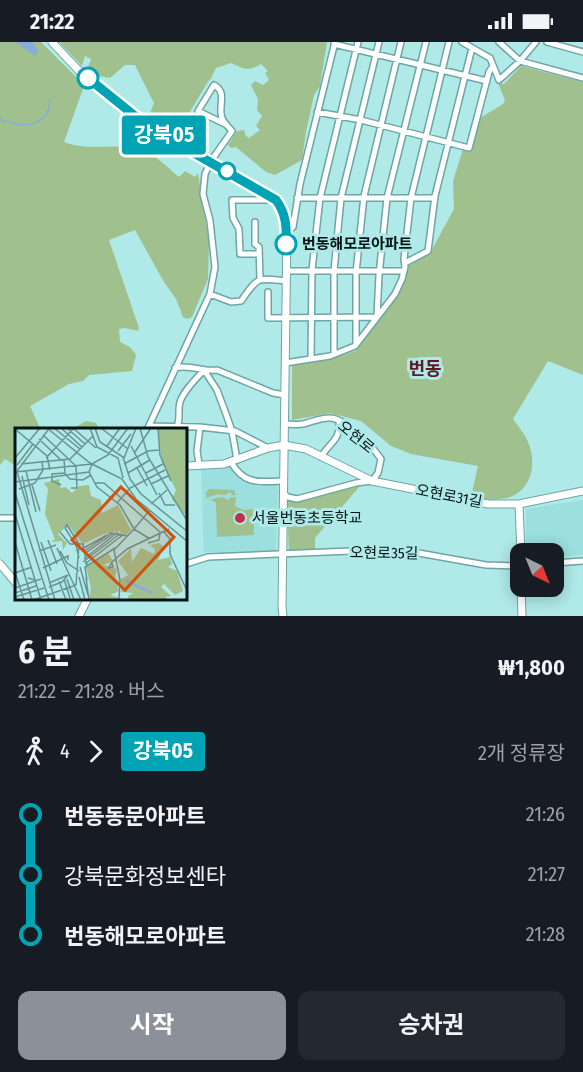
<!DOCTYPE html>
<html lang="ko">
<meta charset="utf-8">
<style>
:root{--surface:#171b24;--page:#242831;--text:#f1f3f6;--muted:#9ea1a6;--accent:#8c9099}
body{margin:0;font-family:"Fira Sans Condensed","Noto Sans KR",sans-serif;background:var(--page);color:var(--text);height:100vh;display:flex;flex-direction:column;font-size:22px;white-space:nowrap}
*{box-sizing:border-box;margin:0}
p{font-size:20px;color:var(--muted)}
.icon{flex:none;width:33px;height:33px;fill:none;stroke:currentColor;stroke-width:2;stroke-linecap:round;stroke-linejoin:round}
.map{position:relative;height:574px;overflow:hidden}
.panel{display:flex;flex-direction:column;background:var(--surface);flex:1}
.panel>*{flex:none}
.badge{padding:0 12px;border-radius:4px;font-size:21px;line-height:39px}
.needle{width:39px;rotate:137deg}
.tools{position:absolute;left:510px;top:501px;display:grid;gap:12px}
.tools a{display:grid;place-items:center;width:54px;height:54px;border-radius:12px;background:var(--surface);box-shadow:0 3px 15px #0003;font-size:30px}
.map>.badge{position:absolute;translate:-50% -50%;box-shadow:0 0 0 3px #fff}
.legs{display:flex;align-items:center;gap:9px;height:66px;padding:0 18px;font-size:20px}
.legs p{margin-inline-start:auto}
.headline{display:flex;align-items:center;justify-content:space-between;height:102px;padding:0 18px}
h1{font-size:33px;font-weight:700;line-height:45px}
.button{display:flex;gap:12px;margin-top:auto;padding:12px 18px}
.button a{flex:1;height:69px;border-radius:12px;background:var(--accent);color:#fff;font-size:24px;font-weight:700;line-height:69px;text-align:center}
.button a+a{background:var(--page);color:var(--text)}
ul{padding:0 18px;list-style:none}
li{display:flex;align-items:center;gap:21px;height:60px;font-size:22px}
li i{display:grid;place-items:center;width:9px;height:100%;margin:0 8px;background:currentColor}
li i::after{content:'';width:15px;height:15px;margin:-8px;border:4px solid;border-radius:50%;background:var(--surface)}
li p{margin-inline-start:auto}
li:first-child i{background:linear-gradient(#0000 50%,currentColor 0)}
li:last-child i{background:linear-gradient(currentColor 50%,#0000 0)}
.status{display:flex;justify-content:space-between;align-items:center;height:42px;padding:0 30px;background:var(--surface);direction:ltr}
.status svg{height:16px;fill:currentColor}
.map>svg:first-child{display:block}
</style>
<div class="status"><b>21:22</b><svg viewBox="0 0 49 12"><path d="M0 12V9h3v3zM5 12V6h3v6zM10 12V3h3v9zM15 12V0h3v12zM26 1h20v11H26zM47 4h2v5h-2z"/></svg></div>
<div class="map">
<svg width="583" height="574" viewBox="0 0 583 574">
<rect width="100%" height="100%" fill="#afe9e8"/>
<path fill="#9bdfdf" d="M229 424 244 439 253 442 278 443 276 509 204 510 201 426Z
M583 458V513L554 515V512L526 511V467Z"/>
<path fill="#a0c08e" d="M0 0H41L76 35 83 40 84 44 64 100C89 110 117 100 142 108 155 112 168 126 179 135L185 129 195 135 198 131 209 200 208 237 192 275 187 277 183 275 176 257 164 240 135 188 109 198 139 286 138 289 125 286 119 287 120 300 130 305 136 313 132 329 89 333 83 339 69 342 30 364 41 388H16V424L5 417 0 423Z
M59 0H327L320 44 314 53 306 90 302 118 275 133 266 130 236 105 231 106 228 103 237 89 244 88 246 94 249 96 260 88 256 84 262 74 257 68 258 57 251 43 255 39 263 43 269 38 265 31 268 29 261 22C248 30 244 27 231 21L216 26 211 37 209 38 185 78 171 71 163 80 150 71 154 61 135 23H125L110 36 95 33 87 28 91 17 85 14 82 24Z
M521 24 583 40V333L548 319 513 377C518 384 525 392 528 400 537 420 532 447 510 455 502 458 491 457 482 458L472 450 478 424 411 412 391 404 361 379 330 371 292 378V323L329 318 355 309 373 283 398 254 408 224 430 211 454 167 453 139 463 107 472 109 480 76 503 62 505 58 498 41 504 42Z
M86 379 96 381 99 388H71Z
M360 444 315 496V511L289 513 287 456 301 458Z
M209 447 234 448 236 453H232L230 450 225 453 218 452 206 456V451Z
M222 455 228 458 231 455H236L235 464 243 468 254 467V493L217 495 216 460 212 459V457Z"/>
<path fill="#87acdd" d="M15 0H31L38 8 35 14Z"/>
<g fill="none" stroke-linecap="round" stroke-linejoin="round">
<path stroke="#87acdd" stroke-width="1.5" d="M0 77C21 87 49 86 50 57"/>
<defs>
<path id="street" d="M462 0 490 16 499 38 520 19 536 0
M499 0 520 19 583 36
M547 0 583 10
M334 2 487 39
M317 70 361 78 469 106 489 30 493 24
M297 156H435
M255 180V202L259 205 260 236
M287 191 293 185 300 142 335 0
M259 212H240L239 187 233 176 232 158H276
M405 221 428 209 435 154 472 6
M286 229H404
M268 250V276L377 275
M210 252 231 260 241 259C259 234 256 236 286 239
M377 274 379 233 387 156 426 0
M356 302V231L364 154 401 0
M334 312V229L341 156 379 0
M311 317 312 228 320 156 358 0
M285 321 330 314 355 304 395 252 402 237 405 225 404 217 411 156 449 0
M175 326C190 322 203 330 217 328L273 351 285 353
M149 384 200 385 235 389 268 406
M147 388 210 252 215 225 210 179 203 152 205 132 211 119 232 89C227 83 221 79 221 71 220 59 226 50 214 43L198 69 225 82
M175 388C182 378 177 370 180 360 184 348 196 337 204 328L217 348 226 372 232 389 237 418
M321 415C330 400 341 398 339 379
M231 420C244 443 259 440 283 439
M199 422 197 409 200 385
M283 451 288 455 297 457 356 441 372 439 378 431 381 417C372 404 348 378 331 376 321 375 312 380 303 382 297 383 290 382 284 382
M0 476H16
M554 521 583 519
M186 522 208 515 351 509 413 510 486 523 520 524"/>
<path id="secondary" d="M52 0 82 32 135 74 166 95 276 158 282 167 287 188 282 565 283 574
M186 424 224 422 268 406 284 403 306 407 372 439 488 462H519L583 449
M519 462 521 512
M0 522 16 541
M521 544 522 574
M79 574 87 558"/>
</defs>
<use href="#street" stroke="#6ea5a5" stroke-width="8"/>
<use href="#secondary" stroke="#6ea5a5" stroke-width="9"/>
<use href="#street" stroke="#fff" stroke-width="5"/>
<use href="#secondary" stroke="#fff" stroke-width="7"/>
</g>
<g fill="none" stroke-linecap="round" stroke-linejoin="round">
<defs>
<path id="line-1" d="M88 36 135 74 166 95 276 158C286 171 287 186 286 202"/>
</defs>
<use href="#line-1" stroke="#fff" stroke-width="14"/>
<use href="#line-1" stroke="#00a3b4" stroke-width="9"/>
</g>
<g fill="#fff" stroke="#00a3b4" stroke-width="3">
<circle cx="88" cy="36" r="10"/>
<circle cx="227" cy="129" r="8"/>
<circle cx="286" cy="202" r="10"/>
</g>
<circle fill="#c0304c" stroke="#afe9e8" stroke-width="2" cx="240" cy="476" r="6"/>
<g text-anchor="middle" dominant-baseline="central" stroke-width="6" stroke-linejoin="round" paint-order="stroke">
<g font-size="15" font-weight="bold" fill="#001212" stroke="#afe9e8" text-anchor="start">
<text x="302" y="202">번동해모로아파트</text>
</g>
<g font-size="15" fill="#001212" stroke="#afe9e8">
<text transform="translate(356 395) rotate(39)">오현로</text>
<text transform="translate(449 454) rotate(11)">오현로31길</text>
<text transform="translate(384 511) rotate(1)">오현로35길</text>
</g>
<g font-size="15" fill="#001212" stroke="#afe9e8" text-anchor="start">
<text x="252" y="476">서울번동초등학교</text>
</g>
<g font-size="18" font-weight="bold" fill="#5f1a26" stroke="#afe9e8">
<text x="425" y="327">번동</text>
</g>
</g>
<g transform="translate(15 386)">
<rect width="172" height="172" fill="#afe9e8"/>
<path d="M143 0H172L173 90 157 71 161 62 147 34ZM44 51 45 60 51 59 57 65 64 58 74 57 76 68 86 72 87 85 103 77 116 102 111 107 104 103 89 106 68 116 53 97 43 106 52 115 48 122 47 113 36 114 40 111 30 86 33 61 29 55ZM144 115 149 119 143 132 155 129 157 136 153 139 162 143 168 163 160 167 149 156 146 159 156 168 150 169 153 172H114L113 168 118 165 106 164V151L113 147 103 133 116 120 117 134 126 120 139 126 140 121 135 117ZM93 125 98 133 88 137 102 141 100 148 104 163 95 167 110 172H74L76 160 71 139Z" fill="#a0c08e"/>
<path fill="none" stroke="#87acdd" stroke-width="3" d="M111 153 137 165"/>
<path fill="none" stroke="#699392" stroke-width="1.5" d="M32 0 75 35 107 51 121 71 173 114M39 0 65 21M46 0 67 19M52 0 70 16M58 0 81 20M75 0 82 19 103 30 108 50M80 0 85 14 108 29 115 51 126 66 173 104M86 0 113 21M125 0 133 29 173 94M143 0 145 27 156 53M0 1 32 28 35 42M28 7 61 38 62 60H56M24 11 47 33M92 18 105 0M116 18 142 67M103 23 116 6M120 24 136 0M0 30 25 0M31 30 59 0M109 30 121 0M49 31 50 46 55 51 68 52 76 47M6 36 55 31 78 8M77 36 74 44 82 59 105 77 119 101M109 36 133 23 144 22M2 37 18 16M122 40 132 58M2 43 33 2M11 43 21 84M0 44 77 36 93 27 113 0M2 44 40 172M113 45 135 32M131 45 148 36M7 48 14 77M0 54 74 44M80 55H89L145 104 144 112 133 115M136 56 153 48M17 57 25 83M46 57 37 53V46L50 45M4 61 20 55 28 42 27 33M0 65 34 172M144 65 150 77H160M102 75 115 60 150 42M136 76 152 62M0 86 20 152M50 100 52 97 64 116 61 157M50 100 61 117 64 130M119 101 135 111M119 101 135 82M45 104 55 116H68L72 138M149 104 155 111V126L173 165M33 112 42 136M0 114 17 172M26 114 36 143M42 120 66 172M67 121 92 107M24 123 41 117M45 123 52 135 64 143M68 124 96 105 112 108M69 126 99 105M69 131 103 104M68 134 106 105M97 135 98 139 94 140 97 134 112 121 154 101M70 136 109 106M65 139 73 167M28 140 53 128V132M0 144 9 172M0 145 17 139M64 149 70 172M71 149 74 172M13 150 20 152 26 172M49 151 55 170M52 151 59 172M72 152 70 139 100 120M44 153 51 172M34 159 47 154 53 147 34 155M0 160 26 151M0 165 21 158M0 169 29 160M18 172 61 157M104 172 105 152 99 122 119 101"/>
<path fill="#d1520d" fill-opacity="0.15" stroke="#d1520d" stroke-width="3" d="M106 59 159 109 110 162 57 112Z"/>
<rect width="172" height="172" fill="none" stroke="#001212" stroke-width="3"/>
</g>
</svg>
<div class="tools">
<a><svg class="needle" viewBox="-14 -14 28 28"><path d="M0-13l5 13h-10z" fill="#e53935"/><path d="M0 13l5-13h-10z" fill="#9ea1a6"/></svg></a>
</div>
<b class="badge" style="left:164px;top:93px;background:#00a3b4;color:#fff">강북05</b>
</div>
<section class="panel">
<div class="headline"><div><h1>6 분</h1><p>21:22 – 21:28 · 버스</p></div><b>₩1,800</b></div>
<div class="legs"><svg class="icon" aria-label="walk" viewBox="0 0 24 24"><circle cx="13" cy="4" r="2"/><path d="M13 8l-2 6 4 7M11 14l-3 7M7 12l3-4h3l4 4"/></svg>4<svg class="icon" aria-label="forward" viewBox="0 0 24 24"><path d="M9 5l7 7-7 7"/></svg><b class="badge" style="background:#00a3b4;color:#fff">강북05</b><p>2개 정류장</p></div>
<ul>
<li><i style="color:#00a3b4"></i><b>번동동문아파트</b><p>21:26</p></li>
<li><i style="color:#00a3b4"></i><span>강북문화정보센타</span><p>21:27</p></li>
<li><i style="color:#00a3b4"></i><b>번동해모로아파트</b><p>21:28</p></li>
</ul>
<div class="button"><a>시작</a><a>승차권</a></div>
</section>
